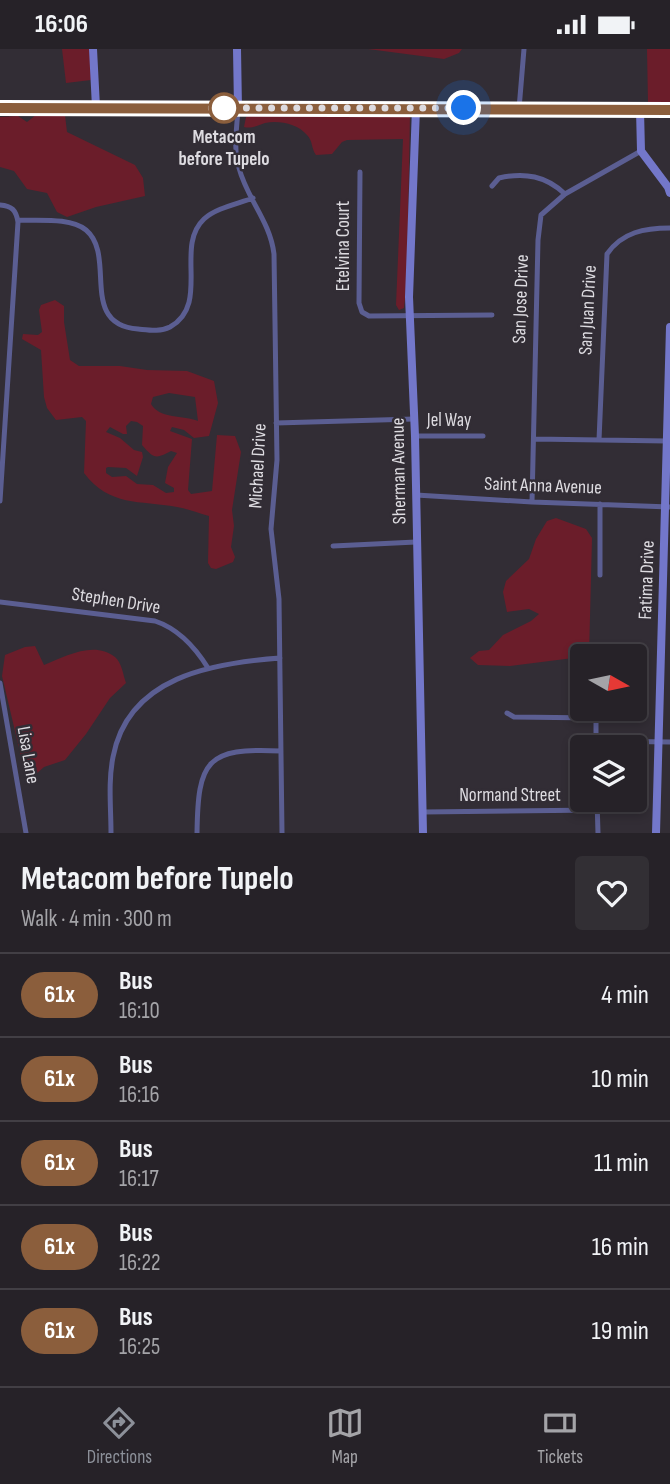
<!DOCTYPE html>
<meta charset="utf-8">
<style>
:root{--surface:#262228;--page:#322f34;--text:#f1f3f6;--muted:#a4a4a8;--line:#423f45;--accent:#8c9099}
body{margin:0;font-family:"Sofia Sans Condensed",sans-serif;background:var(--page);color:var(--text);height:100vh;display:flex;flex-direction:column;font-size:26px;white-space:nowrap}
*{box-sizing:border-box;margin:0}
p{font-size:23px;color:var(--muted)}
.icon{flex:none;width:38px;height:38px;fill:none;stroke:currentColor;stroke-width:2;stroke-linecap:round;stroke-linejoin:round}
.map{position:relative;height:784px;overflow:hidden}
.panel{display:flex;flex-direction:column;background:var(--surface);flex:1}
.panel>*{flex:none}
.badge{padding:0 14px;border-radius:23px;font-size:24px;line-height:46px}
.needle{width:46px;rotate:99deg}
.controls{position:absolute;left:570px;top:595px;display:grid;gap:14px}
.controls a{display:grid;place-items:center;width:77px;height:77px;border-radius:7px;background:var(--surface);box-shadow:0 4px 10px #0003,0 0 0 2px var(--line);font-size:35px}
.you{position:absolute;width:35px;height:35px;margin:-18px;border:5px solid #fff;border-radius:50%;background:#1a73e8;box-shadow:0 0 0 10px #1a73e833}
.map>.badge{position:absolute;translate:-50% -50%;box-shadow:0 0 0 4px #fff}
.round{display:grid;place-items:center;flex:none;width:74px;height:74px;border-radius:7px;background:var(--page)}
.overview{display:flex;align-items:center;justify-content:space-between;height:119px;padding:0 21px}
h1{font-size:33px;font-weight:700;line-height:52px}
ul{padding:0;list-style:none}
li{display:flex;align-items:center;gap:21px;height:84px;padding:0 21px;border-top:2px solid var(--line)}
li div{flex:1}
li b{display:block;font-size:26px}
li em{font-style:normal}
li .badge{min-width:77px;font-weight:700;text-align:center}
.status{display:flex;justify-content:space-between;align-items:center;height:49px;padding:0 35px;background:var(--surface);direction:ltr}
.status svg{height:19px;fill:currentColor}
.tab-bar{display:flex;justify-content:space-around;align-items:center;height:98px;border-top:2px solid var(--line);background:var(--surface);font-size:19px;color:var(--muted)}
.tab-bar a{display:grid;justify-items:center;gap:4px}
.tab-bar .on{color:var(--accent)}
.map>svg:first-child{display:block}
</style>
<div class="status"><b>16:06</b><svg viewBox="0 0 49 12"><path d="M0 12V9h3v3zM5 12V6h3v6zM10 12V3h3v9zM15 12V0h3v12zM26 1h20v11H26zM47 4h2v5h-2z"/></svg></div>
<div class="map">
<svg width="670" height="784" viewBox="0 0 670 784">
<rect width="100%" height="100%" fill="#322d35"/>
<path fill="#6b1d2a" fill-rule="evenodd" d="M62 0H90L91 31 66 34Z
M368 0H462L459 4 444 10Z
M647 0H670V54H648Z
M324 61 345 66 410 64 407 231 404 259 399 261 396 256 403 90 347 91 342 93 332 105 316 106C311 99 313 92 307 86 298 75 279 71 265 74 258 76 252 80 244 78L246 68 260 62Z
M36 66H65L67 83 135 116 143 129 145 147 96 158 67 168 57 163 47 144 27 140 14 122 0 118V68L18 67 27 73Z
M55 251 64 257V273L70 311 79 317H120L147 321 187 322 214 332 218 354 209 387 194 389 184 381 172 378 170 382 192 390 188 441 191 445 212 442 217 386 235 387 241 403 232 461 234 477 231 498 235 508 233 513 216 520 211 519 208 514 209 467C198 464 188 460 177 458 139 451 110 458 84 424L86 372 82 368 56 371 47 359 44 348 41 301 22 290 23 285 38 286 42 283 39 261 41 256ZM169 344 195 348 198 372C184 366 159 370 151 355L153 348ZM131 372 137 373 143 377 142 396C154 410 156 410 171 402L177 404 168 418 165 434 174 439V443L166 444 153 436 137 435 126 427 112 428 106 424V419L108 418 126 419 137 427 143 408 142 403 134 401 120 389 106 383 110 378 123 385H127L126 377Z
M556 469 586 480 592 489 589 607 510 617 478 616 470 609 479 602 489 601 503 586 531 572 539 565 529 560 507 563 503 543 506 532 529 510 536 490 547 472Z
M35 597 44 616C64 608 94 591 115 608 122 614 123 626 126 634L110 649 86 685 65 711 44 718 27 733 2 627 5 606 25 598Z"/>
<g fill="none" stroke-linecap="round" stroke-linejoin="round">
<path stroke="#5b5e92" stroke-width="5" d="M238 59C237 79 233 100 239 119 247 150 270 172 274 205L277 411 271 480 279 550 282 784
M519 60 524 0
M360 123 359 254 362 263 369 267 492 266
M492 137 499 129C525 123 546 127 565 145
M0 156C12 157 16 161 18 173L0 452
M18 171C38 172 70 168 86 181 117 207 78 275 138 280 149 281 160 283 170 278 211 255 174 198 204 170 216 159 237 155 253 149
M276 374 414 370
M415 387H483
M534 390 667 392
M599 391 607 205C622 183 645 179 670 179
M416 446 532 453 670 458
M532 453 538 191 541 166 565 145 641 102
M333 497 416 493
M600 526V455
M0 553 155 572C179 580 195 598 208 619
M0 634 26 784
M507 664 514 668 596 669
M596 692 670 693
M596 698V660
M597 751 598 784
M423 763 597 761
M111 784C111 759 108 733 113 708 128 628 212 614 280 609
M197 784C198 712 206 698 281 702"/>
<path stroke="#7377ca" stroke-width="8" d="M93 0 96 58
M237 0 238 59
M416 59 409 248 415 387 423 784
M640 61 641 102 668 138 670 144
M656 784 670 278"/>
<path stroke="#8689f5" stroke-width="9" d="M0 59 670 61"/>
</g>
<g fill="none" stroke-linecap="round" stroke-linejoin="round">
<defs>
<path id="line" d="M0 59 670 61"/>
</defs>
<use href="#line" stroke="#fff" stroke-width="16"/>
<use href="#line" stroke="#8b5e3c" stroke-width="10"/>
<path stroke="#dddbe0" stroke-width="7" stroke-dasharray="0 12.6" d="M224 59H210H464"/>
</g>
<circle fill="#fff" stroke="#8b5e3c" stroke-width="3.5" cx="224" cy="59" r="14"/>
<g text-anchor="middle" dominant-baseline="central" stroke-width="5" stroke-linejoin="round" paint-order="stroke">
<g font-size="19" font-weight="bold" fill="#dddbe0" stroke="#322d35">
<text x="224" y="88">Metacom<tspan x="224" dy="22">before Tupelo</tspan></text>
</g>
<g font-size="19" fill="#dddbe0" stroke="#322d35">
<text transform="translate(343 197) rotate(-90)">Etelvina Court</text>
<text transform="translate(521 250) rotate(-88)">San Jose Drive</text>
<text transform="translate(588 261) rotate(-87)">San Juan Drive</text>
<text x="449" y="371">Jel Way</text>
<text transform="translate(258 417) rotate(-87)">Michael Drive</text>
<text transform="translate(399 422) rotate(-91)">Sherman Avenue</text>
<text transform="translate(543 437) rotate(2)">Saint Anna Avenue</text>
<text transform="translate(647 531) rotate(-88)">Fatima Drive</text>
<text transform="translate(116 552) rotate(9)">Stephen Drive</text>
<text transform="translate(28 706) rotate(80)">Lisa Lane</text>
<text x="510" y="746">Normand Street</text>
</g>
</g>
</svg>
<div class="controls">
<a><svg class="needle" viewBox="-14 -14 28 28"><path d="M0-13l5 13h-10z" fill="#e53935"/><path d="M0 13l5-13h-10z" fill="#a4a4a8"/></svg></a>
<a><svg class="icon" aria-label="layers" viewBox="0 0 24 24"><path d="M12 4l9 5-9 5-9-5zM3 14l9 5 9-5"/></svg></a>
</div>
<div class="you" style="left:464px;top:59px"></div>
</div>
<section class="panel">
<div class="overview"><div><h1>Metacom before Tupelo</h1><p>Walk · 4 min · 300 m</p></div><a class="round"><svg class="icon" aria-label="heart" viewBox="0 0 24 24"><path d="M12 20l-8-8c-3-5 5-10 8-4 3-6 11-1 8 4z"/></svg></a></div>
<ul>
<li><span class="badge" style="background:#8b5e3c;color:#fff">61x</span><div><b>Bus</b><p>16:10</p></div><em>4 min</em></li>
<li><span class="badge" style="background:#8b5e3c;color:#fff">61x</span><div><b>Bus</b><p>16:16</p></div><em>10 min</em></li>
<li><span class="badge" style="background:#8b5e3c;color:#fff">61x</span><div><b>Bus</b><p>16:17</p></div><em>11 min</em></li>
<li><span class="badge" style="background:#8b5e3c;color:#fff">61x</span><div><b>Bus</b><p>16:22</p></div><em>16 min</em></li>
<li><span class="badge" style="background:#8b5e3c;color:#fff">61x</span><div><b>Bus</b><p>16:25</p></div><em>19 min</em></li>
</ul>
</section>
<nav class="tab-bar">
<a class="on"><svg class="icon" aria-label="directions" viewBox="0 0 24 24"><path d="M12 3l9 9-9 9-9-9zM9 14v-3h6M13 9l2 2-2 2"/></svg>Directions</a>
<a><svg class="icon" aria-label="map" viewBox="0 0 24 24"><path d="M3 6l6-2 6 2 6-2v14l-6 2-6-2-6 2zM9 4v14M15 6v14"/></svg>Map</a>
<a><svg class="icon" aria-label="tickets" viewBox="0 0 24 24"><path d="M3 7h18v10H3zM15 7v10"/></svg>Tickets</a>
</nav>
